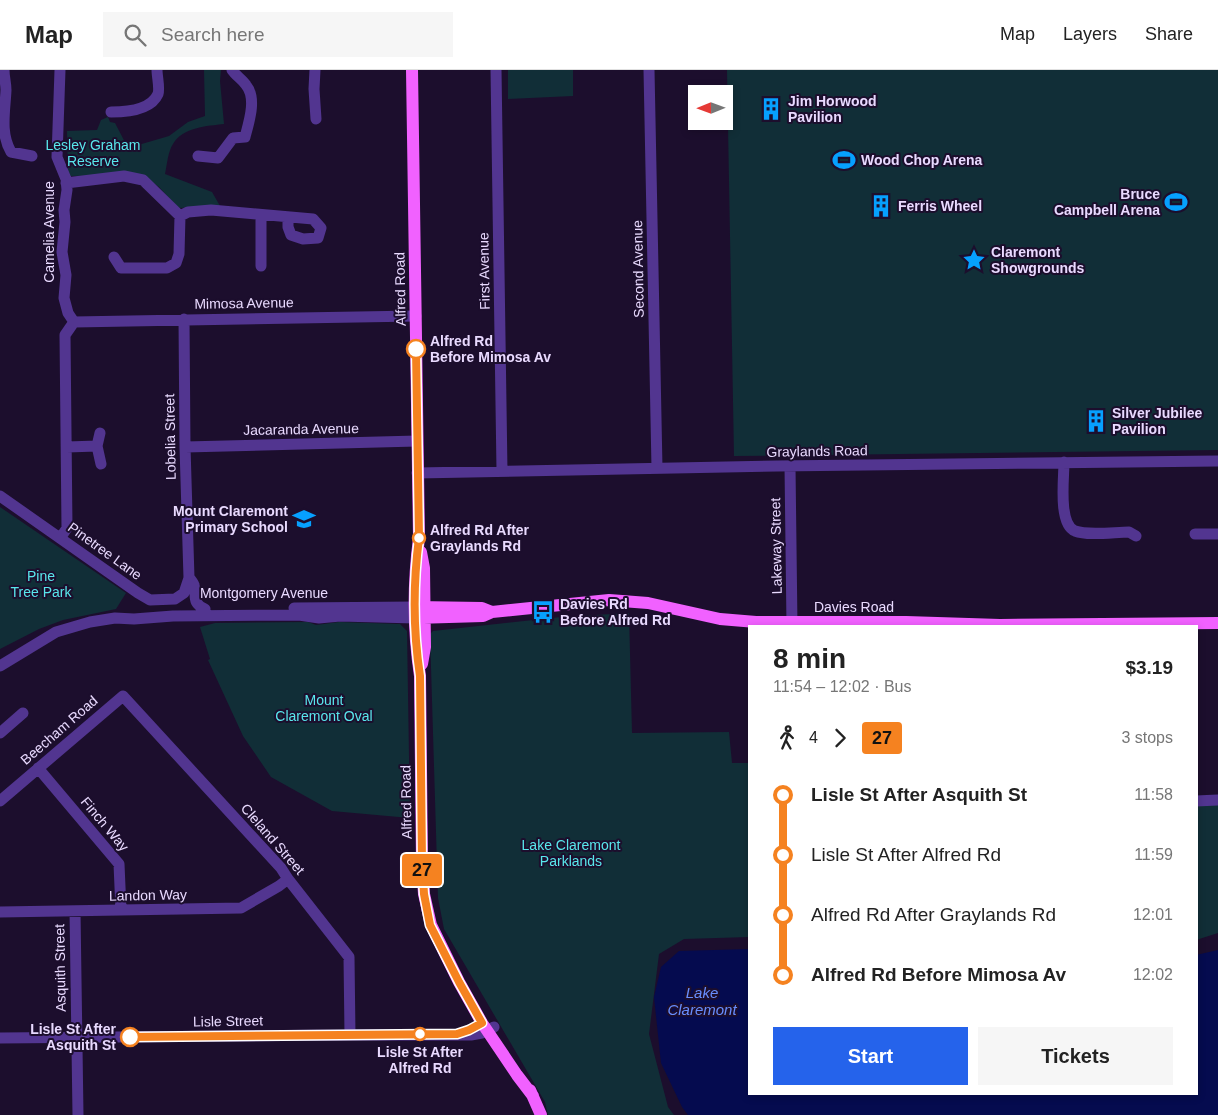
<!DOCTYPE html>
<meta charset="utf-8">
<style>
:root{--surface:#fff;--page:#f6f6f6;--text:#222;--muted:#767676;--line:#e0e0e0;--accent:#2563eb}
body{margin:0;font-family:Arial,sans-serif;background:var(--page);color:var(--text);height:100vh;display:flex;flex-direction:column;font-size:19px;white-space:nowrap}
*{box-sizing:border-box;margin:0}
p{font-size:16px;color:var(--muted)}
.icon{flex:none;width:28px;height:28px;fill:none;stroke:currentColor;stroke-width:2;stroke-linecap:round;stroke-linejoin:round}
.map{position:relative;flex:1;overflow:hidden}
.sheet{position:absolute;left:748px;top:555px;width:450px;height:470px;display:flex;flex-direction:column;background:var(--surface);border-radius:0px;box-shadow:0 2px 8px #0003}
.sheet>*{flex:none}
.badge{padding:0 10px;border-radius:4px;font-size:18px;line-height:32px}
.needle{width:32px;rotate:269deg}
.fabs{position:absolute;left:688px;top:15px;display:grid;gap:10px}
.fabs a{display:grid;place-items:center;width:45px;height:45px;border-radius:0px;background:var(--surface);box-shadow:0 2px 8px #0003;font-size:25px}
.map>.badge{position:absolute;translate:-50% -50%;box-shadow:0 0 0 2px #fff}
.legs{display:flex;align-items:center;gap:8px;height:55px;padding:0 25px;font-size:16px}
.legs p{margin-inline-start:auto}
.headline{display:flex;align-items:center;justify-content:space-between;height:85px;padding:0 25px}
h1{font-size:28px;font-weight:700;line-height:38px}
.action{display:flex;gap:10px;margin-top:auto;padding:10px 25px}
.action a{flex:1;height:58px;border-radius:0px;background:var(--accent);color:#fff;font-size:20px;font-weight:700;line-height:58px;text-align:center}
.action a+a{background:var(--page);color:var(--text)}
ul{padding:0 25px;list-style:none}
li{display:flex;align-items:center;gap:18px;height:60px;font-size:19px}
li i{display:grid;place-items:center;width:8px;height:100%;margin:0 6px;background:currentColor}
li i::after{content:'';width:12px;height:12px;margin:-6px;border:4px solid;border-radius:50%;background:var(--surface)}
li p{margin-inline-start:auto}
li:first-child i{background:linear-gradient(#0000 50%,currentColor 0)}
li:last-child i{background:linear-gradient(currentColor 50%,#0000 0)}
header{display:flex;align-items:center;gap:30px;box-sizing:border-box;height:70px;padding:0 25px;background:var(--surface);border-bottom:1px solid var(--line)}
header strong{font-size:24px}
nav{display:flex;gap:28px;margin-inline-start:auto;font-size:18px}
.search{width:350px;height:45px;background:var(--page);display:flex;align-items:center;gap:12px;box-sizing:border-box;padding:0 18px;border-radius:0px;color:var(--muted);font-size:19px}
.map>svg:first-child{display:block}
</style>
<header>
<strong>Map</strong>
<div class="search"><svg class="icon" aria-label="search" viewBox="0 0 24 24"><circle cx="10" cy="10" r="6"/><path d="M15 15l6 6"/></svg>Search here</div>
<nav><a>Map</a><a>Layers</a><a>Share</a></nav>
</header>
<div class="map">
<svg width="1218" height="1045" viewBox="0 0 1218 1045">
<rect width="100%" height="100%" fill="#1c0e2d"/>
<path fill="#112e37" d="M204 0H221L220 11 224 54C207 56 183 57 173 74 168 81 167 95 165 104L212 122 220 136 178 138 159 117 142 105 70 106 68 102 67 61 97 60 101 50 108 47 110 52 115 53 128 78 169 66 188 52 205 46Z
M508 0H573V26L508 29Z
M727 0H1218V380L734 386Z
M0 437 126 523 116 539 63 550 39 559 0 579Z
M629 543 632 663 729 662 732 693H749V867L684 869 659 884 649 964 668 1037 674 1045H548L545 1032 444 859 438 828 430 564 433 561 561 547Z
M308 552 316 555 339 552 400 554 407 561 410 748 332 741 271 707 243 666 208 590 210 589 200 557 215 553Z
M1218 734V863L1196 870V735Z"/>
<path fill="#050b4f" d="M749 879V1024H1196V885L1218 880V1045H688L682 1037 661 993 654 927 661 897 679 881Z"/>
<g fill="none" stroke-linecap="round" stroke-linejoin="round">
<path stroke="#523590" stroke-width="11" d="M4 0C4 7 6 13 6 20 5 42 0 63 11 82L32 86
M60 0 57 87 66 109 67 120 64 140 65 152 62 182 66 205 64 228 68 243 74 252 65 265 67 458 61 467
M315 0 314 19 316 49
M496 0 502 401
M649 0 657 398
M111 42C127 42 151 40 158 24 160 18 157 7 157 0
M198 86 218 88 233 68 245 67C249 52 257 28 246 15 242 9 236 6 232 0
M66 113 124 106 143 110 180 146 188 142 211 140 313 149 321 158 318 168 303 169 291 165 288 157V147
M261 146V196
M114 187 121 198H167L176 193 179 184 180 146
M184 249 185 377 189 508C190 508 194 514 194 515 197 526 191 533 205 539
M74 252 416 246
M97 376 100 363
M67 377 97 376 101 394
M185 377 417 371
M1064 392C1064 408 1058 454 1075 461 1088 466 1115 462 1129 462L1136 466
M790 396 792 556
M417 403 777 396 1218 391
M0 426 138 523 150 530 175 529 184 523 189 508
M1195 464H1218
M294 538 415 537
M0 596 56 562 90 552 115 548 134 549 173 546 299 545 319 548 340 546 415 548
M0 663 23 643
M38 698 119 794 121 840
M0 731 123 626 281 798 288 809 349 887 350 965
M1196 731 1218 730
M75 841 78 1045
M0 842 241 838 279 816 288 809
M0 968 350 965H471L482 963 494 957"/>
<path stroke="#f161ff" stroke-width="12" d="M412 0 419 468C413 514 413 560 420 606L422 793 424 824 431 855 459 912 482 953 517 1005 533 1026
M421 482 424 498 425 577 422 594
M416 537 482 538 492 542
M415 548 483 546 492 542 609 530 648 533 720 549 756 552H906L1000 555 1218 553
M530 1020 541 1045"/>
</g>
<g fill="none" stroke-linecap="round" stroke-linejoin="round">
<defs>
<path id="line-1" d="M130 967 457 964 469 960 482 953 459 912 430 855 424 824 422 793 420 606C413 560 413 514 419 468L416 279"/>
</defs>
<use href="#line-1" stroke="#fff" stroke-width="11"/>
<use href="#line-1" stroke="#f58220" stroke-width="8"/>
</g>
<defs>
<symbol id="building-bare" viewBox="-9 -9 18 18"><path d="M-4-6H4V6H1V3H-1V6H-4ZM-2.5-4.3h1.7v1.8h-1.7ZM.8-4.3h1.7v1.8H.8ZM-2.5-1h1.7V.8h-1.7ZM.8-1h1.7V.8H.8Z" fill="#06a0ff" stroke="#1c0e2d" stroke-width="2.5" paint-order="stroke"/></symbol>
<symbol id="stadium-bare" viewBox="-9 -9 18 18"><path d="M0-5a6.5 5 0 1 0 0 10a6.5 5 0 1 0 0-10ZM-3.5-1.8h7v3.6h-7Z" fill="#06a0ff" stroke="#1c0e2d" stroke-width="2.5" paint-order="stroke"/></symbol>
<symbol id="sight-bare" viewBox="-9 -9 18 18"><path d="M0-6L1.8-2.2L6-1.7L2.9 1.2L3.7 5.4L0 3.3L-3.7 5.4L-2.9 1.2L-6-1.7L-1.8-2.2Z" fill="#06a0ff" stroke="#1c0e2d" stroke-width="2.5" paint-order="stroke"/></symbol>
<symbol id="school-bare" viewBox="-9 -9 18 18"><path d="M0-5L7-2L0 1L-7-2ZM-4 1L0 2.5L4 1V4Q0 6-4 4Z" fill="#06a0ff" stroke="#1c0e2d" stroke-width="2.5" paint-order="stroke"/></symbol>
<symbol id="bus-bare" viewBox="-9 -9 18 18"><path d="M-5-6H5V4H4V6H2V4H-2V6H-4V4H-5ZM-3.5-4V0h7V-4ZM-3.5 1.2v1.5H-2V1.2ZM2 1.2v1.5H3.5V1.2Z" fill="#06a0ff" stroke="#1c0e2d" stroke-width="2.5" paint-order="stroke"/></symbol>
</defs>
<g fill-rule="evenodd">
<use href="#building-bare" x="755" y="23" width="32" height="32"/>
<use href="#stadium-bare" x="828" y="74" width="32" height="32"/>
<use href="#stadium-bare" x="1160" y="116" width="32" height="32"/>
<use href="#building-bare" x="865" y="120" width="32" height="32"/>
<use href="#sight-bare" x="958" y="174" width="32" height="32"/>
<use href="#building-bare" x="1080" y="335" width="32" height="32"/>
<use href="#school-bare" x="288" y="433" width="32" height="32"/>
<use href="#bus-bare" x="527" y="526" width="32" height="32"/>
</g>
<g fill="#fff" stroke="#f58220" stroke-width="2.5">
<circle cx="416" cy="279" r="9"/>
<circle cx="419" cy="468" r="6"/>
<circle cx="420" cy="964" r="6"/>
<circle cx="130" cy="967" r="9"/>
</g>
<g text-anchor="middle" dominant-baseline="central" stroke-width="4" stroke-linejoin="round" paint-order="stroke">
<g font-size="14" font-weight="bold" fill="#e9daff" stroke="#1c0e2d" text-anchor="start">
<text x="788" y="31">Jim Horwood<tspan x="788" dy="16">Pavilion</tspan></text>
<text x="861" y="90">Wood Chop Arena</text>
<text x="1160" y="124" text-anchor="end">Bruce<tspan x="1160" dy="16">Campbell Arena</tspan></text>
<text x="898" y="136">Ferris Wheel</text>
<text x="991" y="182">Claremont<tspan x="991" dy="16">Showgrounds</tspan></text>
<text x="1112" y="343">Silver Jubilee<tspan x="1112" dy="16">Pavilion</tspan></text>
<text x="288" y="441" text-anchor="end">Mount Claremont<tspan x="288" dy="16">Primary School</tspan></text>
<text x="560" y="534">Davies Rd<tspan x="560" dy="16">Before Alfred Rd</tspan></text>
</g>
<g font-size="14" fill="#59e7ec" stroke="#1c0e2d">
<text x="93" y="75">Lesley Graham<tspan x="93" dy="16">Reserve</tspan></text>
<text x="41" y="506">Pine<tspan x="41" dy="16">Tree Park</tspan></text>
<text x="324" y="630">Mount<tspan x="324" dy="16">Claremont Oval</tspan></text>
<text x="571" y="775">Lake Claremont<tspan x="571" dy="16">Parklands</tspan></text>
</g>
<g font-size="14" fill="#e9daff" stroke="#1c0e2d">
<text transform="translate(49 162) rotate(-90)">Camelia Avenue</text>
<text transform="translate(638 199) rotate(-91)">Second Avenue</text>
<text transform="translate(484 201) rotate(-91)">First Avenue</text>
<text transform="translate(400 219) rotate(-91)">Alfred Road</text>
<text transform="translate(244 233) rotate(-1)">Mimosa Avenue</text>
<text transform="translate(301 359) rotate(-1)">Jacaranda Avenue</text>
<text transform="translate(170 367) rotate(-91)">Lobelia Street</text>
<text transform="translate(817 381) rotate(-1)">Graylands Road</text>
<text transform="translate(776 476) rotate(-91)">Lakeway Street</text>
<text transform="translate(105 481) rotate(36)">Pinetree Lane</text>
<text x="264" y="523">Montgomery Avenue</text>
<text x="854" y="537">Davies Road</text>
<text transform="translate(59 660) rotate(-41)">Beecham Road</text>
<text transform="translate(406 732) rotate(-91)">Alfred Road</text>
<text transform="translate(105 754) rotate(50)">Finch Way</text>
<text transform="translate(273 769) rotate(49)">Cleland Street</text>
<text transform="translate(148 825) rotate(-1)">Landon Way</text>
<text transform="translate(60 898) rotate(-91)">Asquith Street</text>
<text transform="translate(228 951) rotate(-1)">Lisle Street</text>
</g>
<g font-size="14" font-weight="bold" fill="#e9daff" stroke="#1c0e2d" text-anchor="start">
<text x="430" y="271">Alfred Rd<tspan x="430" dy="16">Before Mimosa Av</tspan></text>
<text x="430" y="460">Alfred Rd After<tspan x="430" dy="16">Graylands Rd</tspan></text>
<text x="116" y="959" text-anchor="end">Lisle St After<tspan x="116" dy="16">Asquith St</tspan></text>
<text x="420" y="982" text-anchor="middle">Lisle St After<tspan x="420" dy="16">Alfred Rd</tspan></text>
</g>
<g font-size="15" font-style="italic" fill="#688eff" stroke="#1c0e2d">
<text x="702" y="922">Lake<tspan x="702" dy="17">Claremont</tspan></text>
</g>
</g>
</svg>
<div class="fabs">
<a><svg class="needle" viewBox="-14 -14 28 28"><path d="M0-13l5 13h-10z" fill="#e53935"/><path d="M0 13l5-13h-10z" fill="#767676"/></svg></a>
</div>
<b class="badge" style="left:422px;top:800px;background:#f58220;color:#111">27</b>
<section class="sheet">
<div class="headline"><div><h1>8 min</h1><p>11:54 – 12:02 · Bus</p></div><b>$3.19</b></div>
<div class="legs"><svg class="icon" aria-label="walk" viewBox="0 0 24 24"><circle cx="13" cy="4" r="2"/><path d="M13 8l-2 6 4 7M11 14l-3 7M7 12l3-4h3l4 4"/></svg>4<svg class="icon" aria-label="forward" viewBox="0 0 24 24"><path d="M9 5l7 7-7 7"/></svg><b class="badge" style="background:#f58220;color:#111">27</b><p>3 stops</p></div>
<ul>
<li><i style="color:#f58220"></i><b>Lisle St After Asquith St</b><p>11:58</p></li>
<li><i style="color:#f58220"></i><span>Lisle St After Alfred Rd</span><p>11:59</p></li>
<li><i style="color:#f58220"></i><span>Alfred Rd After Graylands Rd</span><p>12:01</p></li>
<li><i style="color:#f58220"></i><b>Alfred Rd Before Mimosa Av</b><p>12:02</p></li>
</ul>
<div class="action"><a>Start</a><a>Tickets</a></div>
</section>
</div>
